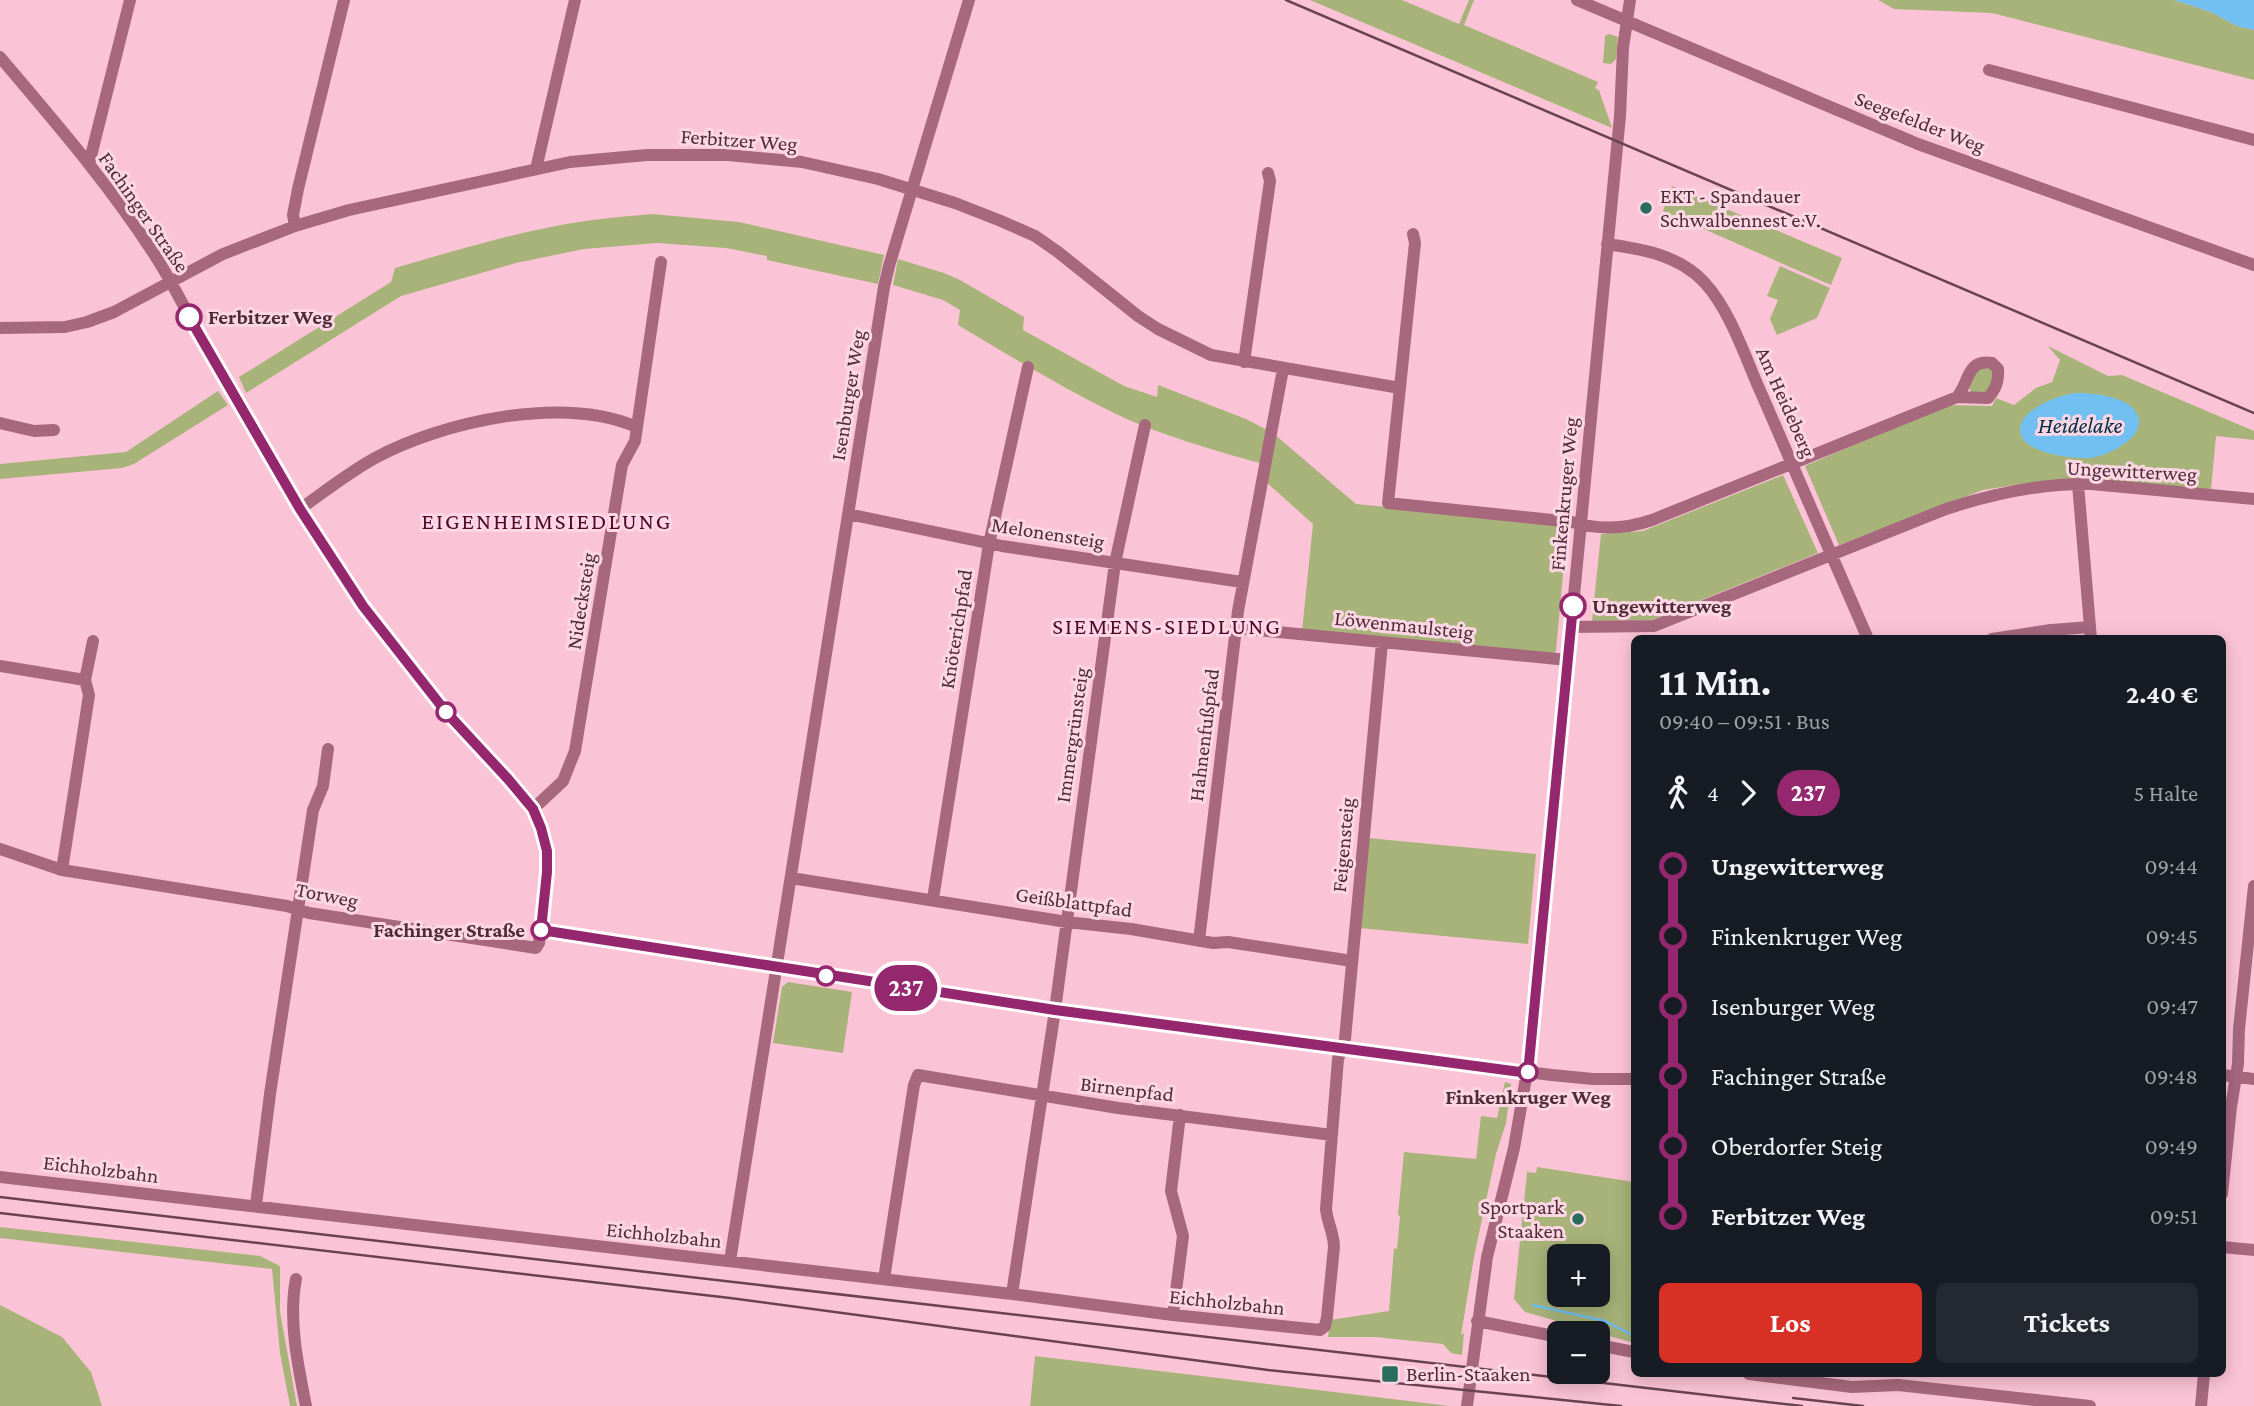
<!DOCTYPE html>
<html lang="de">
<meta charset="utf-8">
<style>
:root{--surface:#171b24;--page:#242831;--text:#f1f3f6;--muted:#9ea1a6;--accent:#d93025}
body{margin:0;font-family:"Crimson Pro",serif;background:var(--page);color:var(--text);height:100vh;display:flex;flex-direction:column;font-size:26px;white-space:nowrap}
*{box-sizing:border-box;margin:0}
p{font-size:23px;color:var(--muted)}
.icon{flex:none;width:38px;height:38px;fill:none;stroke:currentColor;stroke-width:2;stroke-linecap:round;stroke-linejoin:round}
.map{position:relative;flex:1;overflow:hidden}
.side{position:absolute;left:1631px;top:635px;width:595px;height:742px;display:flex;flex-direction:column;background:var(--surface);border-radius:10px;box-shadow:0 4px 18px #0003}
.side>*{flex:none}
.badge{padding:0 14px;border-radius:23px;font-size:24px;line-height:46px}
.fabs{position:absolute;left:1547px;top:1244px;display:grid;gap:14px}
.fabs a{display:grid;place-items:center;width:63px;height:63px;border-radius:10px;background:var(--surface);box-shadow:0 4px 18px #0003;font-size:35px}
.map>.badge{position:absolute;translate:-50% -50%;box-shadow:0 0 0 4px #fff}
.legs{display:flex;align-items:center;gap:10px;height:77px;padding:0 28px;font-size:23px}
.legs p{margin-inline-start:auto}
.head{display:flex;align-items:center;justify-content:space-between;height:119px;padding:0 28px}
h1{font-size:38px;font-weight:700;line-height:52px}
.cta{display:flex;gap:14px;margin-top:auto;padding:14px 28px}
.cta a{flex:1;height:80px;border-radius:10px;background:var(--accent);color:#fff;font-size:28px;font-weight:700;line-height:80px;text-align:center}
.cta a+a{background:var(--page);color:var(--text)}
ul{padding:0 28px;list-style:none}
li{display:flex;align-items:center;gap:24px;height:70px;font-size:26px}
li i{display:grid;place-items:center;width:10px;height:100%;margin:0 9px;background:currentColor}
li i::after{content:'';width:18px;height:18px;margin:-9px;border:5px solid;border-radius:50%;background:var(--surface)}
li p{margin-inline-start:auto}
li:first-child i{background:linear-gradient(#0000 50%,currentColor 0)}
li:last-child i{background:linear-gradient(currentColor 50%,#0000 0)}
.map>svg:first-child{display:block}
</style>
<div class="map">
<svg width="2254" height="1406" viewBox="0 0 2254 1406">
<rect width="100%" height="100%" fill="#fbc4d6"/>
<path fill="#a7b379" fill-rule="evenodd" d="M1310 0H1402L1459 24 1469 0H1474L1464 25 1598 82 1595 88 1599 90 1612 128Z
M1878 0H2174L2211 12 2237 26 2254 30V80L1992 13 1894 9Z
M1609 34 1618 37 1616 59 1611 64 1603 63 1605 36Z
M1672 186 1842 258 1831 285 1663 211Z
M652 214 739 222 884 255 878 284 767 260V256L726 248 657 243 584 249 516 263 401 296 246 393 239 377 391 282 395 268C447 253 498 237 551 227 584 220 618 217 652 214Z
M898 259 944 273 960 280 1024 317 1023 330 1124 386 1157 397 1158 385 1246 419 1269 431 1263 464C1213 450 1163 436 1116 414 1062 388 1010 356 958 325L960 310 943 300 893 285Z
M1780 266 1830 288 1817 318 1777 335 1770 319 1778 300 1767 296Z
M2048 346 2108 376 2122 375 2254 431V440L2216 436 2211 490 2027 483 1983 490 1839 545 1805 466 1947 405 1992 406 1996 398 2014 405 2036 388 2052 382 2060 360Z
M1977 367 1994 369 1989 394 1971 392C1966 383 1973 375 1977 367Z
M218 391 228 405 134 464 122 468 0 479V464L126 452Z
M1274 434 1356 504 1563 524 1567 530 1556 651 1551 656 1302 631 1313 524 1265 481Z
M1783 475 1818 553 1652 620 1592 621 1601 534 1643 531Z
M1368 838 1536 854 1528 944 1359 928Z
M788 982 852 992 843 1053 773 1043 782 987Z
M1505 1082 1511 1084 1506 1123 1496 1154 1474 1257 1461 1335 1464 1333 1462 1355 1451 1353 1443 1344 1375 1337H1328L1330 1320 1389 1311 1394 1248 1397 1249 1400 1216 1398 1215 1404 1152 1476 1159 1481 1116 1497 1118Z
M1537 1167 1634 1182V1343L1525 1312 1514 1299 1527 1172 1536 1173ZM1559 1256H1598V1295H1559Z
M0 1227 260 1256 280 1266V1312L297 1406H290L280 1353 272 1269 0 1238Z
M0 1305 62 1337 91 1372 102 1406H0Z
M1035 1356 1450 1406H1030Z"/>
<path fill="#71c0f1" d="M2174 0H2254V30L2237 26 2211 12Z
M2075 393C2093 392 2132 397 2138 416 2146 438 2107 456 2090 458 2073 459 2028 454 2021 435 2013 411 2059 395 2075 393Z"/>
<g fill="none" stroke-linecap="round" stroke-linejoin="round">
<path stroke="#71c0f1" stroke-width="2.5" d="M1533 1305 1605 1321 1634 1336"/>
<path stroke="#a7687e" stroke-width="12" d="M1577 0 1918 144 2254 265
M0 57C54 121 109 184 154 254 175 286 190 320 209 352 258 439 307 526 364 607 394 651 428 693 464 732 487 757 522 786 536 817 554 856 544 901 539 943L536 948 309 913 287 906 62 870 0 849
M1989 70 2254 140
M89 164 130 0
M536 169 575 0
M295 226 293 215 298 189 344 0
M1413 234 1415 243 1388 503 1572 522C1599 530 1626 529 1652 520L1957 397 1988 398C1996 389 1999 381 1998 369L1992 363C1966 359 1970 382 1957 397
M1607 244C1642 249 1679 255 1704 282 1731 311 1746 360 1762 395 1797 476 1833 558 1868 639
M0 328 65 327 87 322 114 312 223 254 295 226 349 210 570 162 647 155H728L802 162 878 179 955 203 1001 221 1035 236 1058 252 1138 316 1158 329 1211 355 1400 388
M1244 362 1270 181 1268 173
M0 423 34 431 54 430
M2078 484 2091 639
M300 509C324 492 348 473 375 458 444 421 563 395 637 427
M848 514 1002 546 1242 582
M1571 627 1654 626 1946 509C1992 494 2042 483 2091 484L2254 499
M1236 628 1568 660
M1992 639 2051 630 2090 627
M0 666 85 680
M533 809 563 781 575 751 622 465 635 441 661 262
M62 870 89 695 85 680 93 641
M791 878 1067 922 1131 929 1213 943 1228 942 1352 961
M933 899 989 544 1028 367
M541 931 1055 1010 1330 1048 1552 1075 1593 1079H1634
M1199 941 1238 611 1283 369
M2222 1075 2254 1079
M0 1177 1012 1294 1173 1315 1320 1330 1325 1326 1327 1317 1334 1247C1334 1233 1327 1222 1326 1209L1338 1059 1345 1039 1382 643
M2222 1194 2231 1107 2238 1064 2239 1029 2254 886
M256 1205 270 1094 313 810 323 786 328 749
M2222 1247 2254 1250
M730 1261 884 287 889 266 969 0
M296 1279C288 1319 298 1366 306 1406
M884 1279 914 1085 918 1075 1118 1108 1332 1135
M1012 1294 1055 1010 1115 563 1145 425
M1173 1315 1183 1236 1171 1191 1180 1115
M1477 1321 1559 1337
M1598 1345 1634 1352
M1749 1374 1852 1387 1898 1385 2090 1406
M1467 1406 1487 1257 1514 1148 1530 1054 1620 116 1623 48 1630 0
M2201 1406 2204 1374"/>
<path stroke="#694351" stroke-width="2.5" d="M1286 0 2254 413
M0 1197 1802 1406
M0 1213 730 1298 1268 1370 1621 1406
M1793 1398 1863 1406"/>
</g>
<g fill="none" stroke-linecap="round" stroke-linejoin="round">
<defs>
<path id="line-1" d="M189 317 300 509 363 606 446 712 508 779 533 809 541 828 547 851V872L541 930 1055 1010 1528 1073 1573 606"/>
</defs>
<use href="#line-1" stroke="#fff" stroke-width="16"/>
<use href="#line-1" stroke="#95276e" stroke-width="10"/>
</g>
<g fill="#296d5f" stroke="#fdd7e3" stroke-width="2.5">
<circle cx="1646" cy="208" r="7"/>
<circle cx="1578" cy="1219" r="7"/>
<rect x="1381" y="1365" width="18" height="18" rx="3.5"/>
</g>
<g fill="#fff" stroke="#95276e" stroke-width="3.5">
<circle cx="189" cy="317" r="12"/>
<circle cx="1573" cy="606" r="12"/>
<circle cx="446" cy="712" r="9"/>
<circle cx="541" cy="930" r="9"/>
<circle cx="826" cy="976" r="9"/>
<circle cx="1528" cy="1072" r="9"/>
</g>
<g text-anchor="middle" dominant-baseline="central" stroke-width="6" stroke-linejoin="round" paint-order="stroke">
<g font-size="21" fill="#4e2b38" stroke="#fdd7e3">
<text transform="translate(1920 122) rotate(21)">Seegefelder Weg</text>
<text transform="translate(739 140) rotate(4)">Ferbitzer Weg</text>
<text transform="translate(144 212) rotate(55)">Fachinger Straße</text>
<text transform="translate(848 395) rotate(-81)">Isenburger Weg</text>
<text transform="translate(1786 402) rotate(66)">Am Heideberg</text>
<text transform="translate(2132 471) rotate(3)">Ungewitterweg</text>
<text transform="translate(1564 494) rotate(-85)">Finkenkruger Weg</text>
<text transform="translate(1048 533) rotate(9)">Melonensteig</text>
<text transform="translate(581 601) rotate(-81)">Nidecksteig</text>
<text transform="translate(1404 625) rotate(6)">Löwenmaulsteig</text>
<text transform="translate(956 629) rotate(-81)">Knöterichpfad</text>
<text transform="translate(1072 735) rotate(-82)">Immergrünsteig</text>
<text transform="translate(1204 735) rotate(-83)">Hahnenfußpfad</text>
<text transform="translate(1343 845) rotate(-85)">Feigensteig</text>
<text transform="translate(327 895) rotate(11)">Torweg</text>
<text transform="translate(1074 902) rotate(8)">Geißblattpfad</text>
<text transform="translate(1127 1089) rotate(7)">Birnenpfad</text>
<text transform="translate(101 1169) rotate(7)">Eichholzbahn</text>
<text transform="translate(664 1235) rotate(6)">Eichholzbahn</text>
<text transform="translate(1227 1302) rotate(6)">Eichholzbahn</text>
</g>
<g font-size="21" fill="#4e2b38" stroke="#fdd7e3" text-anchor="start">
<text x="1660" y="196">EKT - Spandauer<tspan x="1660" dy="24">Schwalbennest e.V.</tspan></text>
<text x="1564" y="1207" text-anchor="end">Sportpark<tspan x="1564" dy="24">Staaken</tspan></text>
<text x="1406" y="1374">Berlin-Staaken</text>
</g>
<g font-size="21" font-weight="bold" fill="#4e2b38" stroke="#fdd7e3" text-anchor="start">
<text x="208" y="317">Ferbitzer Weg</text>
<text x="1592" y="606">Ungewitterweg</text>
<text x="525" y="930" text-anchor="end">Fachinger Straße</text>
<text x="1528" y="1097" text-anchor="middle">Finkenkruger Weg</text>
</g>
<g font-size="23" font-style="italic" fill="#002d45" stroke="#fdd7e3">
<text x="2080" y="425">Heidelake</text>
</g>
<g font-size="23" letter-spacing="2" fill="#51062b" stroke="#fdd7e3">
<text x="547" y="521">EIGENHEIMSIEDLUNG</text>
<text x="1167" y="626">SIEMENS-SIEDLUNG</text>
</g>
</g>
</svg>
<div class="fabs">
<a>+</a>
<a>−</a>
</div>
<b class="badge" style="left:906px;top:988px;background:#95276e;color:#fff">237</b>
<section class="side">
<div class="head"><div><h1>11 Min.</h1><p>09:40 – 09:51 · Bus</p></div><b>2.40 €</b></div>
<div class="legs"><svg class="icon" aria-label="walk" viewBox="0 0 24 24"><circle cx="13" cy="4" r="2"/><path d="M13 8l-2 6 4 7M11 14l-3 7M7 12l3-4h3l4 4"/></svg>4<svg class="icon" aria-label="forward" viewBox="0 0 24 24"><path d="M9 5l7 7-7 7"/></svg><b class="badge" style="background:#95276e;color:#fff">237</b><p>5 Halte</p></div>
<ul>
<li><i style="color:#95276e"></i><b>Ungewitterweg</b><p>09:44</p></li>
<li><i style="color:#95276e"></i><span>Finkenkruger Weg</span><p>09:45</p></li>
<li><i style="color:#95276e"></i><span>Isenburger Weg</span><p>09:47</p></li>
<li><i style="color:#95276e"></i><span>Fachinger Straße</span><p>09:48</p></li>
<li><i style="color:#95276e"></i><span>Oberdorfer Steig</span><p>09:49</p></li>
<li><i style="color:#95276e"></i><b>Ferbitzer Weg</b><p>09:51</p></li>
</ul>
<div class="cta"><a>Los</a><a>Tickets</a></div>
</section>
</div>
